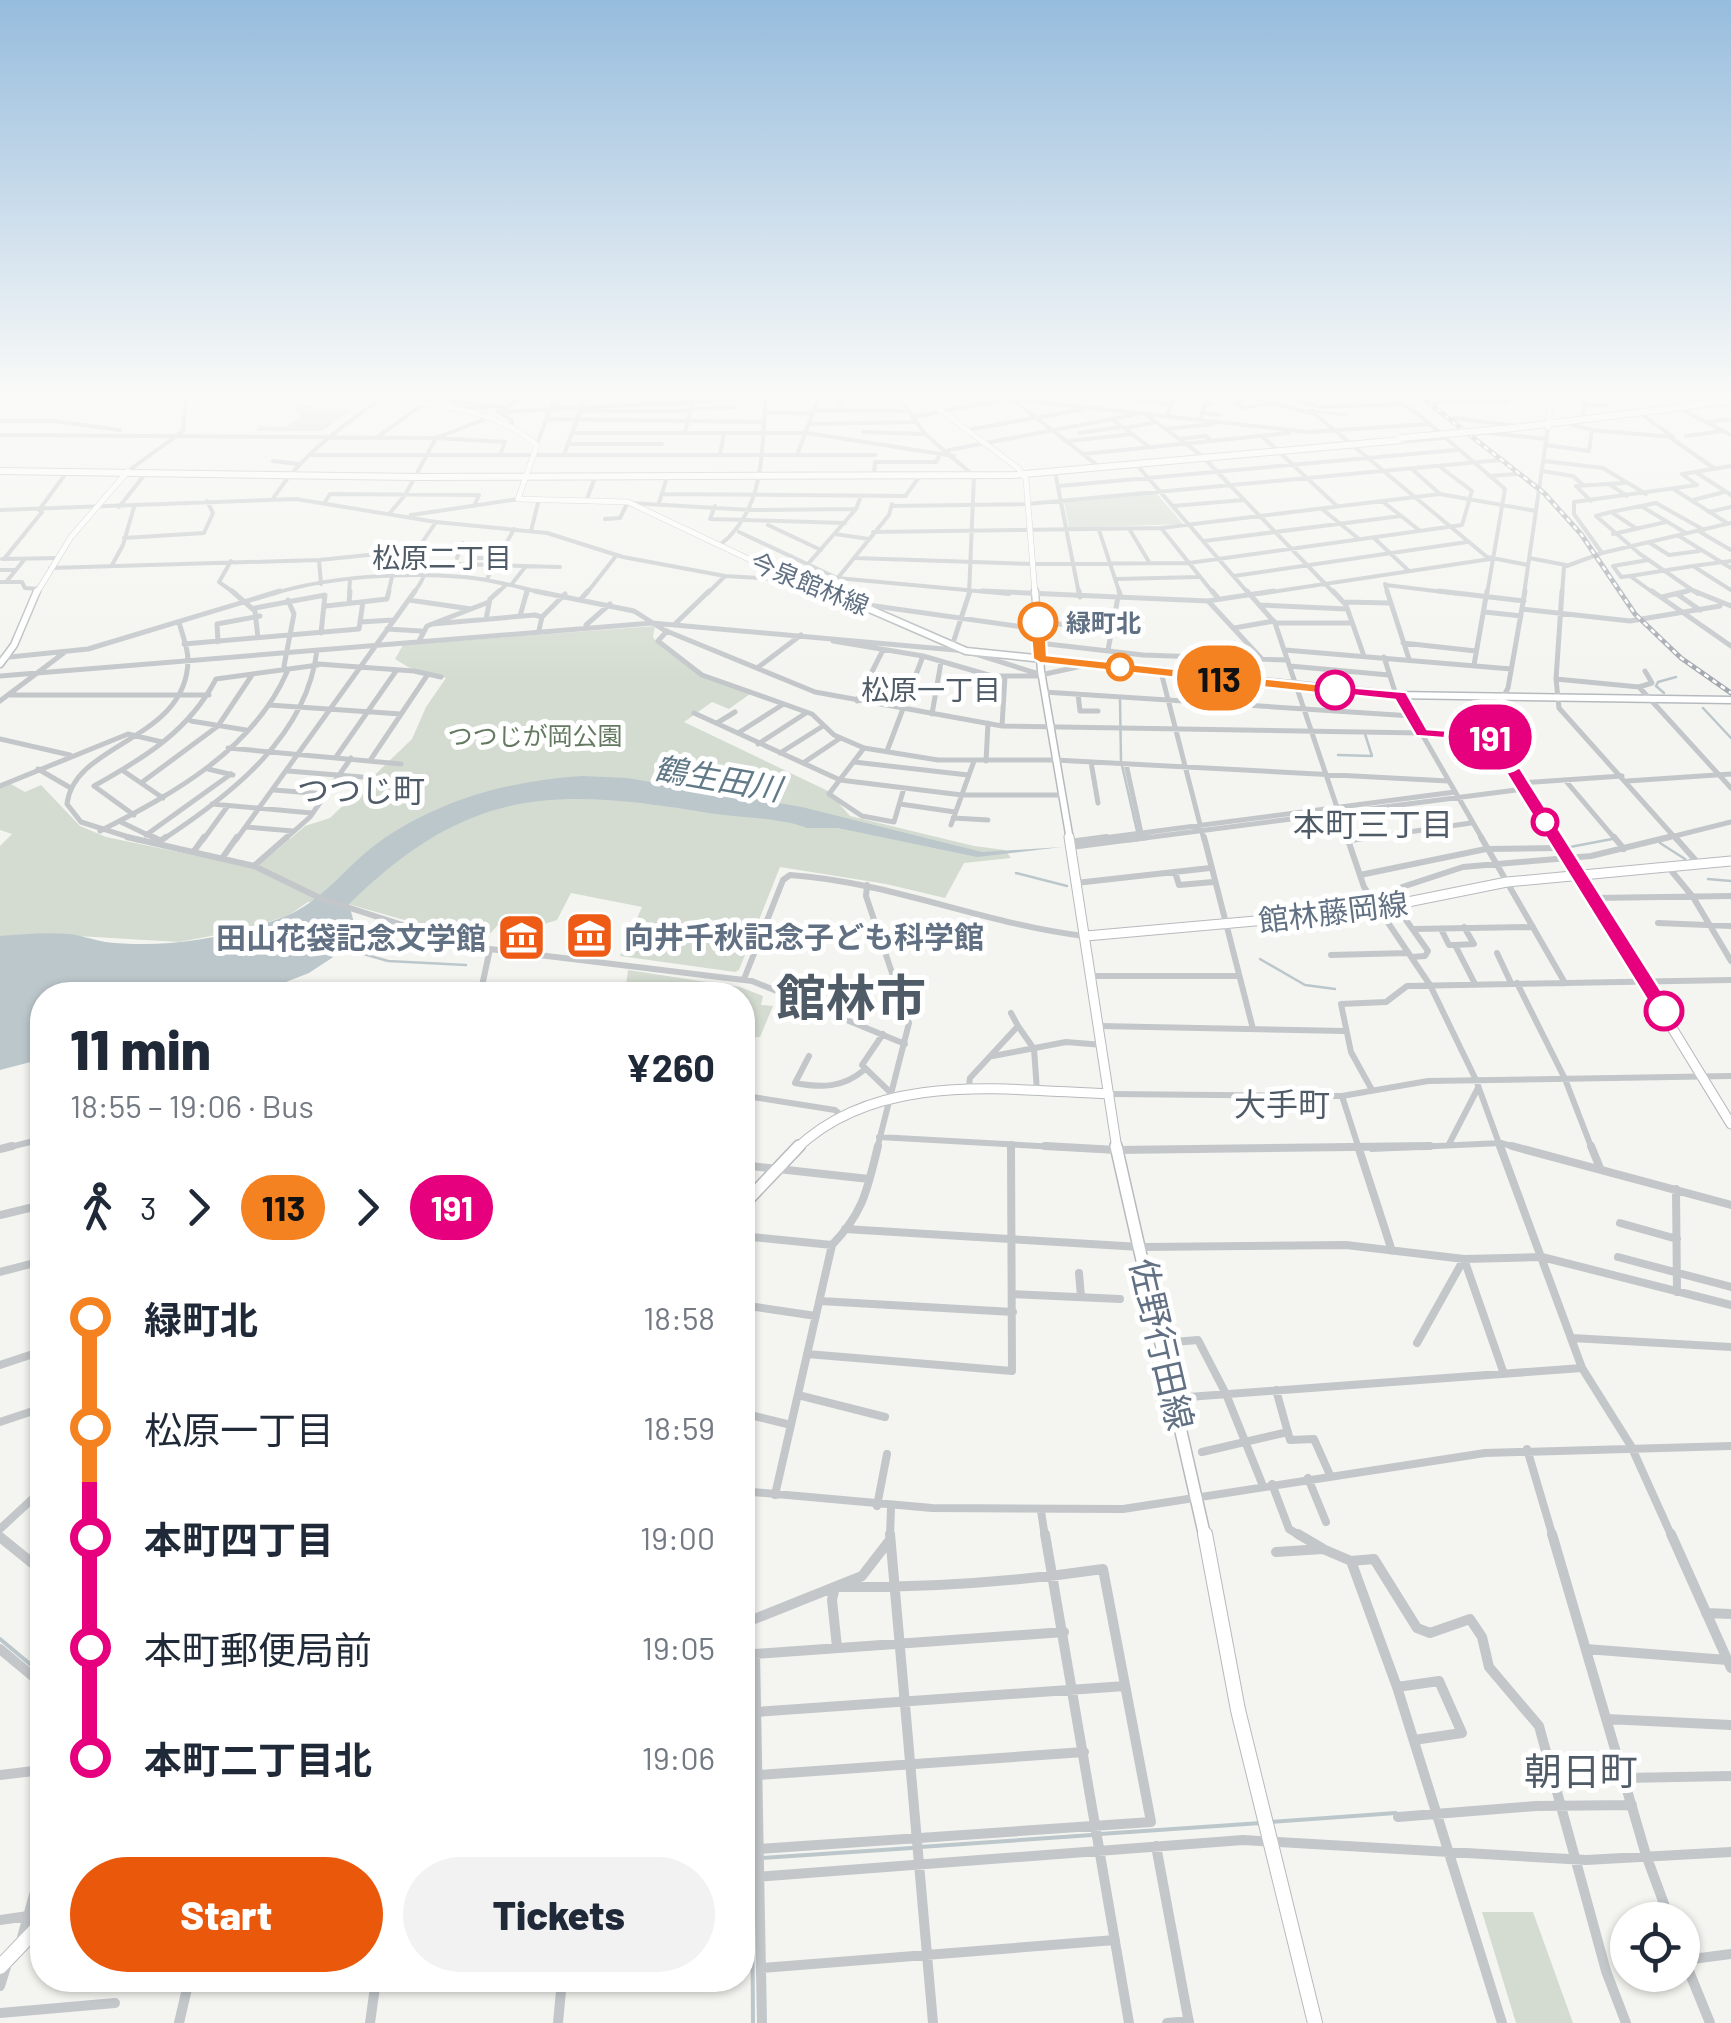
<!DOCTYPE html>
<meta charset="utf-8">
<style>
:root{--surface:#fff;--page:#f2f2f3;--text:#1f2937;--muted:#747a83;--accent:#ea580c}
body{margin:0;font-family:Barlow,"Noto Sans JP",sans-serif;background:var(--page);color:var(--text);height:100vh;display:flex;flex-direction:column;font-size:38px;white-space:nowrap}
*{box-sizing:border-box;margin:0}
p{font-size:32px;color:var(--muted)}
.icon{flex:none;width:55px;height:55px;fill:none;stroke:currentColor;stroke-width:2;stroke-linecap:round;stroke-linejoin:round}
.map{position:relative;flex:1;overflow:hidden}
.side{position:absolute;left:30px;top:982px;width:725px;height:1010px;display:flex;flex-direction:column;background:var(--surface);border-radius:40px;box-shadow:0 2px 8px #0004}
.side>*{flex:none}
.badge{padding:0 20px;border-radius:32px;font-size:35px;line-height:65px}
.fabs{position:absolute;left:1610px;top:1902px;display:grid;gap:20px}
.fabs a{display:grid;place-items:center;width:90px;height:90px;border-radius:50%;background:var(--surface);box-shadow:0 2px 8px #0004;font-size:50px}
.map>.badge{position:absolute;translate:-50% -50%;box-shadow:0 0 0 5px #fff}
.legs{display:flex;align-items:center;gap:15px;height:110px;padding:0 40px;font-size:32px}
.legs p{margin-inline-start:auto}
.headline{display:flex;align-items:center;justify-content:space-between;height:170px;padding:0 40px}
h1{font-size:55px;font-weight:800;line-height:75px}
.cta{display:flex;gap:20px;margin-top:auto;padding:20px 40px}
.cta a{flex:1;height:115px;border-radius:60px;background:var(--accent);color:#fff;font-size:40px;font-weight:800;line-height:115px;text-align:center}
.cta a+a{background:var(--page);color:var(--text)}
ul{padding:0 40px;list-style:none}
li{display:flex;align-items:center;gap:35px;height:110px;font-size:38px}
li i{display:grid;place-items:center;width:15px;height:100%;margin:0 12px;background:currentColor}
li i::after{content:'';width:25px;height:25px;margin:-12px;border:8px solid;border-radius:50%;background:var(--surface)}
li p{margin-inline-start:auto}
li:first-child i{background:linear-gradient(#0000 50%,currentColor 0)}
li:last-child i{background:linear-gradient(currentColor 50%,#0000 0)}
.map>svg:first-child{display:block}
</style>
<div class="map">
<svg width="1731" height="2023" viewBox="0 0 1731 2023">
<rect width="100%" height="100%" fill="#f4f5f0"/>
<path fill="#d4dcd1" d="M301 406 352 410 322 431H255L259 426 286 427 301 416 293 410Z
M1156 493 1183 524 1069 528 1064 501Z
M655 626 653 637 656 641 701 676 750 694 729 709 712 702 684 722 828 791 850 816 974 846 1005 850 1011 858 964 863 945 898 886 884 780 867 739 970 735 972 620 956 642 907 571 893 557 920 538 926 498 925 482 942 341 902H308L289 915 243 930 179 942 77 936 0 938V846L12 834 0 830V787L9 783 25 792 41 785 80 826 106 837 256 868 305 826 330 818 412 739 426 707 446 678 408 667 395 659 403 645Z
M628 970 740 987 763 996 761 1005 773 1006 760 1037 743 1038 742 995H625Z
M1482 1912H1533L1573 2023H1516Z"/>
<path fill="#bcc7cc" d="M582 776 627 778 802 807 982 852 1062 847 977 857 838 828H807C777 817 741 818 709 813 552 787 469 787 349 904L354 923 344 950 309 973 253 995H42V1059L0 1070V936C23 934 46 932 69 934 81 935 93 940 105 942 165 949 230 938 286 916 321 902 345 868 375 845 437 800 507 781 582 776Z"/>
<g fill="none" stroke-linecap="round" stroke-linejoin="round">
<path stroke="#bcc7cc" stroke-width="2.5" d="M1307 410 1345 415
M1664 693 1656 686 1658 682 1676 677
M1120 700 1121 761 1137 831
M1703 708 1731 738
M1338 755 1372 756 1365 734
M1660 843 1685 859
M1570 847 1612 839
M1016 873 1067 886
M1708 879 1731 881
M360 953 388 961 466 965
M1260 959 1305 985 1335 989
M286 995 310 987"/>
<path stroke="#bcc7cc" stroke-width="4" d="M0 1639 42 1674
M1269 1822 1396 1813
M1100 1834 1261 1823
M920 1847 1092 1835
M761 1858 912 1848
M742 1860 753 1859
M752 1880 753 2023"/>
<path fill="#bcc7cc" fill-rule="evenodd" d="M555 397H561L559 406 555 408 551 406Z"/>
<defs>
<path id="major-far4" d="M371 397C429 405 490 405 537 445L518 499 628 502 793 580 836 594
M923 397 1018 468 1026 479 1035 594
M1548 427 1551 397
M36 594 71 537 128 471"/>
<path id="major-far3" d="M828 591 966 651 1396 695 1731 700
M1035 591 1041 671 1070 840
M0 664 14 645 37 591
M1502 699C1481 745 1533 802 1556 840"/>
<path id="major-far2" d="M1069 837 1117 1149
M1555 837 1731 1124
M1086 936 1358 912 1507 882 1731 861
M796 1149C878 1070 1005 1090 1109 1094"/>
<path id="major-far1" d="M1116 1146 1205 1537
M742 1206 799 1146"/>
<path id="major" d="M1205 1534 1238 1710 1315 2023
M0 1967 42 1923"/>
<path id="highway" d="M1514 428 1731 401
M0 471 415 477 1014 475 1402 440"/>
</defs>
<use href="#major-far4" stroke="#b6babe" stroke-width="6"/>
<use href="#major-far3" stroke="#b6babe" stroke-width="9"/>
<use href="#major-far2" stroke="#b6babe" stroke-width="11"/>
<use href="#major-far1" stroke="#b6babe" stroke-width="14"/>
<use href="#major" stroke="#b6babe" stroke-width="16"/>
<use href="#highway" stroke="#b5b8bc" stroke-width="8"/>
<path stroke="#c3c7ca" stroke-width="4" d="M899 397 925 434 974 476 969 594
M991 397 1308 432 1429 424
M1081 397 1117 400
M1248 397 1315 414 1487 557 1528 565
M1248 397 1235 403 1244 408 1267 404
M1284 397 1321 407 1402 404
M1391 397 1418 414 1505 489 1487 594
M1118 398 1172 404
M1012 399 1101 468
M452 401 506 408 521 397
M1433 402H1508L1504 397
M1584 405H1606
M454 408H487
M691 409 734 407
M1681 409 1731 435
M814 410 907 411
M839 410 844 397
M580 411H690
M497 412 789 397
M498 412 512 420V425
M764 412 813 414
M1202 413 1220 415
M1145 414 1201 455 1335 594
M1643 415 1673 437
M1167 416 1175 397
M912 417 1004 400
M1454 418 1517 426
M548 419 763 422
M1112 419 1148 446
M1200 420 1205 404 1213 403 1210 397
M1581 420 1586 397
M0 421H53L120 430
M1707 422 1731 419
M810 424 914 422
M1570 424 1592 430 1673 437
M1124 428 1153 423
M1166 429 1213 424
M967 430 1084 409
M863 432 923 434
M1478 432 1547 439
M572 433H807L954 456
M685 433 693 397
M1079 433 1121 427
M0 435 436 438 505 442 500 455
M379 436 422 405
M1262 436 1337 506
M1686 436 1722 431
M1671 438 1715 469
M1180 439 1206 436 1210 440
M1069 441 1133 434
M1401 442 1443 438
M537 444 555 397
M568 444H662
M1546 445 1589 451 1592 430
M949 450 1133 415
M1084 454 1289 433
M312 455H875
M564 455 585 397
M720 455 724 433
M797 455 819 397
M273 461 299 464
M1544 461 1603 468 1646 494
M1136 464 1249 594
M1412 469 1440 494
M128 471 183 431 186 397
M1542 471 1573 476 1583 485
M1055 472 1079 594
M1697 473 1731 495
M1683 474 1731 466
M874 475 875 462H936L939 456
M1489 476 1517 474
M1609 484 1627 496
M1059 486 1456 450
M1675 490 1727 523
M663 494 906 496
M906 495 920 476
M274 497C302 454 341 427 382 398
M587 499 595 477
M1693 500 1724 492
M1382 501 1419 530
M1591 501 1576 486 1625 483
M325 502 330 494 479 495 474 506
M630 503 751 510 856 509
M659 503 667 477
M715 506 710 519 845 523
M892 506 1027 504 1500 460
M1173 506 1243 500
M1641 506 1686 533
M119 507 146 473
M1322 509 1359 539
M0 510 296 499 436 522 547 533 623 557 725 576 793 580
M39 510 67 472
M1611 512 1596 516 1640 554 1698 594
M1709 512 1731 507
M389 514 405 495 436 438 488 418
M411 515 519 499
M605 519 620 518 628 502
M768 525 821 550
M1161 528 1214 594
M1637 529 1611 512 1656 503 1704 530
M1099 530 1120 594
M1130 530 1149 562
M531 531 539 499
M739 532 837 578 1009 594
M873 532 1161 528 1440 494 1536 511
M1700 532 1731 550
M835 534 869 539
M1613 534 1666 522
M1679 536 1731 568
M124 538 204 533 213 513 207 501
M1374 538 1409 571
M1204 541 1401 516
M1650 543 1669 555 1699 551
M720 545C766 509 761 450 766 397
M460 551 499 552
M1602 553 1574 514V502L1697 485 1682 474
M457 558 463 543
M468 558H496
M856 558 1033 564 1189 563 1462 525 1472 491 1439 466
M1529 558 1566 565
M2 559 56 558
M4 559 42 512
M319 560 321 584
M231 561 219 582 236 594
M1731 561 1693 566 1731 590
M457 564 560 567
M808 564 856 509 861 496
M112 565 123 545 134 507
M50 568 319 560 417 550
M0 570H15
M1234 576 1467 542
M1630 576 1621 577 1613 566 1648 560
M487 579 514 529
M1116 579 1199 577
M7 581 24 560
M0 582H22L25 588 38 589
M1385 584 1388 594
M511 585 526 566
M1386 585 1460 594
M828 590 889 515 892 504
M272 594C330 576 404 572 464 577 492 579 520 588 548 594
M349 594 350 580
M388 594 392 577
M413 594C427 575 429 570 417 550L436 522
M496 594 506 585
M527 594 528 589
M586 594 616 556
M707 594 724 577
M1258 594 1490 559
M1524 594 1548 427
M1562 594 1564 567 1602 553 1731 523
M1655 594 1630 576 1693 566
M1677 594 1692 590"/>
<path stroke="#c3c7ca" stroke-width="5" d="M232 591 255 611 258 638
M535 591 634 611 664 630 815 692 1002 726 1421 733 1499 738
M982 591 1208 601 1274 591
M1079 591 1080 597
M1119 591 1121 597
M1212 591 1218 598
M1247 591 1275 623 1348 840
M1333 591 1346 605 1364 656
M1387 591 1409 659
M1439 591 1524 601
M1562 591 1556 679 1559 708 1677 840
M1652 591 1731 646
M1694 591 1731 606
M1677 594 1700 610
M1662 597 1687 591
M582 598 588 591
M409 600 471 609
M363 602 360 622 393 620
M1209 602 1261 658
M1343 602 1390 603
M349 603 350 591
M868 605 1038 629
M1260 605 1347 609
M326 606 387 599 389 591
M255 608 325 595 321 633
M1522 609 1630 621 1720 606
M1485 612 1521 616
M520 616 527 591
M542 617 565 594
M486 619 490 599 499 591
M1038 622 1111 629
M676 623 709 591
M1275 623H1352
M432 624 535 615 542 617 539 630
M586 625 610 604
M1234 628 1274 621
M387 629 421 631
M667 631 658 641 702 675 812 714 834 735 864 748 938 760H1055L1448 781
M419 641 427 626 489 602
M833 641 923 656 992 676H1036L1091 664
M218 642 217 624 260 616
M1039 643 1143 655 1288 660
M1403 643 1476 651
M184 644 359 629 360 622
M952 646 970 591
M1108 650 1118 597
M1285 650 1511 669
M1384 657 1396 695
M0 658 88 649 280 591
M318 664 414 671 441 677
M1474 665 1487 591
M1290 666 1389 675
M757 668 801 635
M1161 672 1204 840
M0 676 652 623 966 651 1042 675
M1556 679 1639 687 1652 683 1645 671
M1639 687 1731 788
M1044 692 1412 716
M1078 694 1080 711H1098
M11 695H209
M1400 696 1483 840
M1502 699 1508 688 1525 591
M0 701 65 652
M857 701 883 650
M269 705 401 714
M694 713 840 780 962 795H1061
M932 714 941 662
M191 721 246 730
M717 723 735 712
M1002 726 1005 676
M738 733 782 705
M0 739 70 755
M758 744 806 713
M228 748 401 764
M864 748 829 794 862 816 894 822 904 788
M887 751 923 656
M780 753 823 726
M336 757 396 671
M371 759 428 674
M986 761 988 723
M854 762 968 775
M1091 762 1098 803
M803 763 839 739
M1126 764 1141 833
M38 769 69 787
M208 769 233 775
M122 770 163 798
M288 771 362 777
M1565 780 1616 840
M1627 781 1731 774
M141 783 218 726 252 675
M1521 783 1622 776
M0 786 128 734 162 742
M274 790 325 794
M212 804 312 813
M900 804 955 812
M134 815 94 786C144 758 189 731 216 679L318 665
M953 818 988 820
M121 822 158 840
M951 825 974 761
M246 827 293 831
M100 831C173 794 253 750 287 672L284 666 294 614 288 600
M146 835 231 774
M138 840 81 822 67 804C74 742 187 741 188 660 188 648 182 634 179 622
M162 840C231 795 307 736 317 650
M203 840 227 807
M236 840 415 591
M284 840 310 817 351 758
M1088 840 1455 792
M1129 840 1524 789
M1353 840 1471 823
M1659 840 1731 822"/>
<path stroke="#c3c7ca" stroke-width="6" d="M127 837 254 866 322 899 446 939 490 949 752 981 905 1044
M153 837 161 841
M1204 837 1253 1029
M1347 837 1364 887 1430 985 1476 1080 1501 1149
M1481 837 1565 983
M1614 837 1624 849
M1675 837 1698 863
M1350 840 1371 837
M1069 842 1107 837
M157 843 166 837
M1071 847 1148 837
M194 851 204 837
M223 857 237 837
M254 866 287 837
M1669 868 1693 897 1731 961
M1175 872 1179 885 1213 882
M1360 875 1486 849 1561 848
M1076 883 1210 868
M867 885 866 896 909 1023 877 1149
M1593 898 1731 896
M1403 904 1398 898 1402 887 1463 867 1591 856 1669 837
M1396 906 1428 951 1425 956 1412 957
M1658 923 1731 926
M1464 927 1474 944 1455 945 1475 984
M1414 929 1533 927
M1441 929 1449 945H1455
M1497 953 1511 983
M1331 955 1408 953
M1093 976H1238
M744 979 783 880 790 875C891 882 984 924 1084 936
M1517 983 1565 1079 1592 1149
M480 995 490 949
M1011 1013 1018 1026
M1100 1026 1344 1031
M883 1034 862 1065 892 1094
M809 1056 795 1083C821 1088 843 1088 864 1070
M993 1056 1066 1042 1103 1045
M1372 1090 1351 1052 1341 1004 1386 1002 1407 986 1731 980
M968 1092 970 1078 1018 1026 1034 1049 1037 1091
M1109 1094 1342 1096 1428 1081 1731 1076
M746 1096 835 1110 841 1115
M1342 1096 1359 1149
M879 1137 1091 1149
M1011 1144V1149
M1449 1144 1478 1088
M2 1149 42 1139
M1372 1149 1501 1143 1522 1149"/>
<path stroke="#c3c7ca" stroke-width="8" d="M1045 1146 1117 1150 1430 1146
M1358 1146 1392 1251
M1500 1146 1582 1368 1631 1446 1672 1537
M1512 1146 1731 1205
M1591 1146 1600 1168
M0 1149 12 1146
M742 1165 869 1179
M1676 1189 1677 1292
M0 1215 42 1205
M1620 1223 1677 1239
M845 1229 1140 1247 1346 1245 1464 1259 1504 1374
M742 1236 832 1245
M1618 1257 1731 1287
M0 1272 42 1261
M1079 1273 1081 1297
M1013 1294 1120 1299
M820 1301 1013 1312
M742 1305 816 1316
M1572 1338 1731 1347
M1162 1343 1198 1340 1226 1394 1263 1486
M1417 1343 1464 1259 1542 1257 1731 1305
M807 1354 1012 1371 1011 1146
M0 1365 42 1351
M1276 1390 1290 1440 1314 1439 1330 1475
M798 1395 885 1417
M1175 1398 1582 1368
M742 1413 791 1425
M0 1422 42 1408
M1527 1449 1553 1537
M1202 1452 1288 1432
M1308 1478 1326 1522
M1272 1484 1289 1529 1302 1537
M742 1491 932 1508 1123 1509 1485 1453 1731 1446
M775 1495 832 1245C864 1212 867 1190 878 1146
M877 1506 887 1454
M1041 1511 1045 1537
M0 1529 42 1490
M890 1537 891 1507"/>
<path stroke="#c3c7ca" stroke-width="10" d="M890 1534 933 2023
M1045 1534 1129 2023
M1298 1534 1322 1548
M1552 1534 1646 1855 1670 1920
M1671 1534 1731 1668
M0 1537 42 1571
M1276 1552 1323 1549 1351 1561 1374 1559 1417 1628 1430 1633 1470 1619 1482 1637 1489 1667 1539 1726 1606 1971 1626 2023
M1351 1561 1397 1687 1502 2023
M1706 1613 1731 1614
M742 1624 862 1576 889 1541
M0 1649 42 1684
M1586 1649 1727 1660
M1397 1687 1439 1681 1462 1733 1414 1740
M756 1712 1125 1686
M1606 1719 1731 1725
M0 1775 42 1770
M758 1775 1084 1752
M1624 1778 1731 1776
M1398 1817 1536 1806 1632 1805
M1156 1846 1189 2023
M759 1849 1151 1822 1103 1569C1014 1582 925 1588 835 1587L832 1600 837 1647
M742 1878 1243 1840 1586 1860 1731 1852
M0 1920 28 1916
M22 1937 42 1867
M1682 1954 1710 2023
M1685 1960 1731 1954
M761 1968 1115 1940
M0 1986 6 1967
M0 2013 115 2003
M179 2023 189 1980
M370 2023 376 1980
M558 2023 562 1980
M762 2023 755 1654 1064 1632
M1167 2023 1189 2021"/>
<use href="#major-far4" stroke="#fff" stroke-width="5"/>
<use href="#major-far3" stroke="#fff" stroke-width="6"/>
<use href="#major-far2" stroke="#fff" stroke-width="9"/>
<use href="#major-far1" stroke="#fff" stroke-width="11"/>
<use href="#major" stroke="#fff" stroke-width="14"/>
<use href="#highway" stroke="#fff" stroke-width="6"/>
<defs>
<path id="rail" d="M1421 397 1544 493 1581 534 1635 614 1681 658 1731 693"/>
</defs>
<use href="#rail" stroke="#a3a8af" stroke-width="5"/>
<use href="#rail" stroke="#fff" stroke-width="2.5" stroke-dasharray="5" stroke-linecap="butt"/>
<defs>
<path id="highway-bridge" d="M1400 438 1514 428"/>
</defs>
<use href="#highway-bridge" stroke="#b5b8bc" stroke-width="8" stroke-linecap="butt"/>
<use href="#highway-bridge" stroke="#fff" stroke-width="6"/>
</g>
<linearGradient id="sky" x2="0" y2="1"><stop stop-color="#96bcdd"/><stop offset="0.58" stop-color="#fafaf8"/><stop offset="1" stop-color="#fafaf8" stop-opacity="0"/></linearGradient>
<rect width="1731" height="680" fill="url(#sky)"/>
<path fill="#f58220" stroke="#fff" stroke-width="2.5" d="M1038 618 1045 622 1047 655 1335 686 1342 690 1335 695 1040 663 1033 659 1030 622Z"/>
<path fill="#e6007e" stroke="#fff" stroke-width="2.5" d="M1335 686 1406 692 1427 729 1504 735 1520 768 1674 1011 1671 1016H1657L1503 768 1493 742 1416 736 1395 700 1330 693V687Z"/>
<defs>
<symbol id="museum-square" viewBox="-11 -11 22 22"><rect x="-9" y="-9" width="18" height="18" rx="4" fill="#ee5b17" stroke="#fff"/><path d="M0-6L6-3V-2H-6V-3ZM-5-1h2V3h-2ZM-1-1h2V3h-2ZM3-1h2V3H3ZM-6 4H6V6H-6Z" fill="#fff"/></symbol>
</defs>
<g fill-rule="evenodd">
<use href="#museum-square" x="562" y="908" width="55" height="55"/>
<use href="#museum-square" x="494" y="910" width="55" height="55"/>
</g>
<g fill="#fff" stroke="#f58220" stroke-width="5">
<circle cx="1038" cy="622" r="18"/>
<circle cx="1120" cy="667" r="12"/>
</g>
<g fill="#fff" stroke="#e6007e" stroke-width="5">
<circle cx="1335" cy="690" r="18"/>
<circle cx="1545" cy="822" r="12"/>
<circle cx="1664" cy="1011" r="18"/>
</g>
<g text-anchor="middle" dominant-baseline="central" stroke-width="10" stroke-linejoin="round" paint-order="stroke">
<g font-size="25" fill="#617183" stroke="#fff">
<text transform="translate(810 583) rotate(22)">今泉館林線</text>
</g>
<g font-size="25" font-weight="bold" fill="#617183" stroke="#fff" text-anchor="start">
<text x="1066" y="622">緑町北</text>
</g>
<g font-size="25" fill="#647a61" stroke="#fff">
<text x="535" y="735">つつじが岡公園</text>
</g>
<g font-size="28" fill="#505b68" stroke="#fff">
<text x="442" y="557">松原二丁目</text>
<text x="931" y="689">松原一丁目</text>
</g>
<g font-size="30" fill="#617183" stroke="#fff">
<text transform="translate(1333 911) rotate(-7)">館林藤岡線</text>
</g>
<g font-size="30" font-weight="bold" fill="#617183" stroke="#fff" text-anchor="start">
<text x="624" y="936">向井千秋記念子ども科学館</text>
<text x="486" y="937" text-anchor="end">田山花袋記念文学館</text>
</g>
<g font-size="32" font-style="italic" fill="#627a88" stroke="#fff">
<text transform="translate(718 777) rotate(10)">鶴生田川</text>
</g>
<g font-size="32" fill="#505b68" stroke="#fff">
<text x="361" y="789">つつじ町</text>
<text x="1373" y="823">本町三丁目</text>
<text x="1282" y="1103">大手町</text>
</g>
<g font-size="35" fill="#617183" stroke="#fff">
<text transform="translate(1163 1344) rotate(77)">佐野行田線</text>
</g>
<g font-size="38" fill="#505b68" stroke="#fff">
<text x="1581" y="1770">朝日町</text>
</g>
<g font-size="50" font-weight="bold" fill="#505b68" stroke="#fff">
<text x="851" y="996">館林市</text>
</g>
</g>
</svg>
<div class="fabs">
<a><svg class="icon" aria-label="locate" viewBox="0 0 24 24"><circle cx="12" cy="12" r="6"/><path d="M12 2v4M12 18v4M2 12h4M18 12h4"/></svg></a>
</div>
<b class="badge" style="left:1219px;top:678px;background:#f58220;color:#111">113</b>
<b class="badge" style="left:1490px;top:737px;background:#e6007e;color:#fff">191</b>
<section class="side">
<div class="headline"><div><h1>11 min</h1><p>18:55 – 19:06 · Bus</p></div><b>¥260</b></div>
<div class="legs"><svg class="icon" aria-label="walk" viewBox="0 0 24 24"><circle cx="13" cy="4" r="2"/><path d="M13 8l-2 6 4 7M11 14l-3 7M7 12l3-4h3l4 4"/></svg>3<svg class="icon" aria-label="forward" viewBox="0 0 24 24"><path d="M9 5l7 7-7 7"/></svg><b class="badge" style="background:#f58220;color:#111">113</b><svg class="icon" aria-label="forward" viewBox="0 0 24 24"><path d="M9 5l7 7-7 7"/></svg><b class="badge" style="background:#e6007e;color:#fff">191</b></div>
<ul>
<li><i style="color:#f58220"></i><b>緑町北</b><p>18:58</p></li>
<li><i style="color:#f58220"></i><span>松原一丁目</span><p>18:59</p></li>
<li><i style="color:#e6007e"></i><b>本町四丁目</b><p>19:00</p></li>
<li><i style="color:#e6007e"></i><span>本町郵便局前</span><p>19:05</p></li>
<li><i style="color:#e6007e"></i><b>本町二丁目北</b><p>19:06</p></li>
</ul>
<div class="cta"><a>Start</a><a>Tickets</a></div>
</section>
</div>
